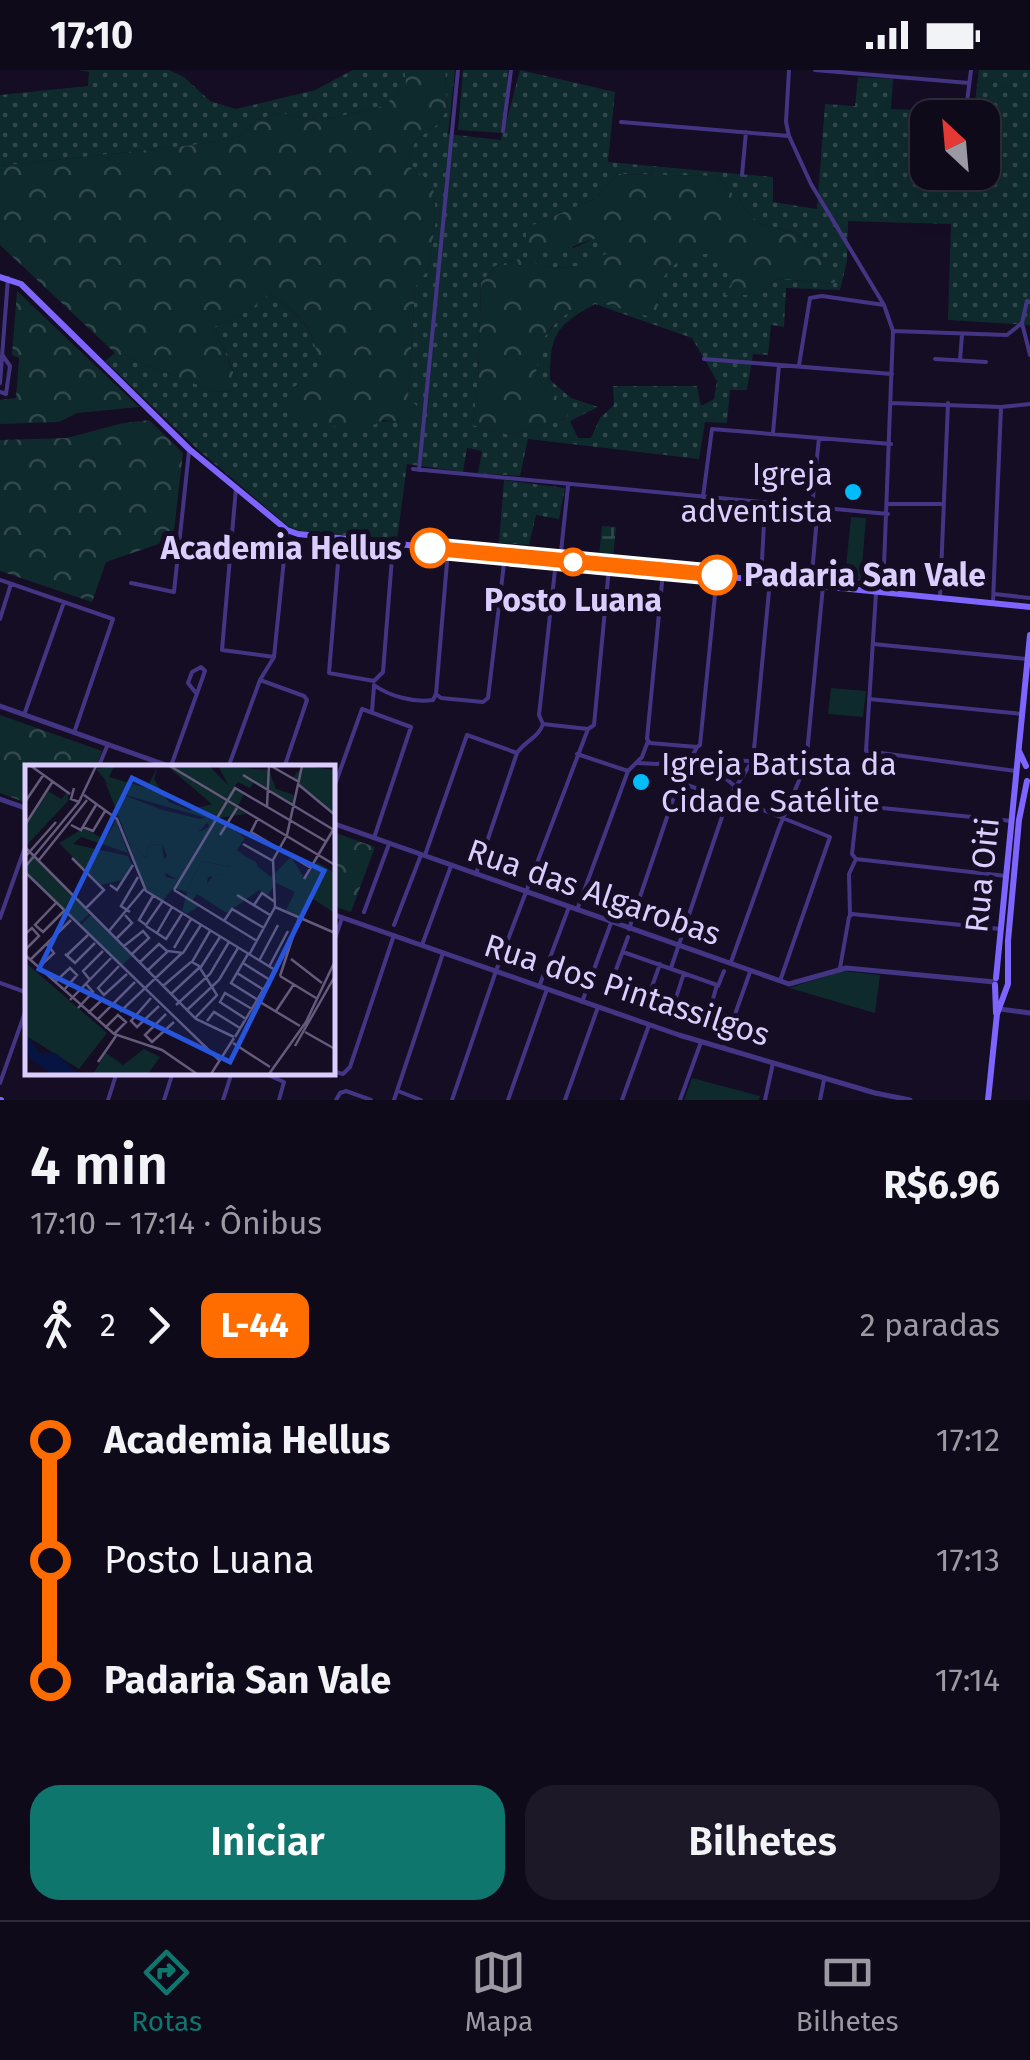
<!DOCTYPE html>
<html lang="pt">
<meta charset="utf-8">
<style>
:root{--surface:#0f0a1a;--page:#1d1827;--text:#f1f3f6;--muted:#9b9aa2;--line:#2f2b39;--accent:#0f766e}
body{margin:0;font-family:"Fira Sans",sans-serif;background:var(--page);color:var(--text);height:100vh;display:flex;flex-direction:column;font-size:38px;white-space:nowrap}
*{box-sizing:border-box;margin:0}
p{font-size:32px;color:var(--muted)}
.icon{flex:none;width:55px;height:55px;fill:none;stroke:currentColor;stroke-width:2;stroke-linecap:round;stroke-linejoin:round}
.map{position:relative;height:1030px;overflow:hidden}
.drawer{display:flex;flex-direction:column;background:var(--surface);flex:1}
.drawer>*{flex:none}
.badge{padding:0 20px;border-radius:15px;font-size:35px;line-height:65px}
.needle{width:65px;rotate:334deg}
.buttons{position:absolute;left:910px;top:30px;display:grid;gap:20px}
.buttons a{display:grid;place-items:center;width:90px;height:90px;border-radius:20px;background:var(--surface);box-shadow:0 10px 40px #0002,0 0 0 2px var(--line);font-size:50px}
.map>.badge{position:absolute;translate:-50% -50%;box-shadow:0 0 0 5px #fff}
.legs{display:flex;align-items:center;gap:15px;height:110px;padding:0 30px;font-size:32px}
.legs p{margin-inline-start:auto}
.overview{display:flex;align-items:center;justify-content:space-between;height:170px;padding:0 30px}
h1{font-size:55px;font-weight:600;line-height:75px}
.primary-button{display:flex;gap:20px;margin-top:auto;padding:20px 30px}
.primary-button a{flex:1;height:115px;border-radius:30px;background:var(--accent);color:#fff;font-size:40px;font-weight:600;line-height:115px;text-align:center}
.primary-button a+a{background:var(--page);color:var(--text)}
ul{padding:0 30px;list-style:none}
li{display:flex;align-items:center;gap:35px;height:120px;font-size:38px}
li i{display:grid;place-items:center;width:15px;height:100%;margin:0 12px;background:currentColor}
li i::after{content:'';width:25px;height:25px;margin:-12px;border:8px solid;border-radius:50%;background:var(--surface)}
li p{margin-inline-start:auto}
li:first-child i{background:linear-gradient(#0000 50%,currentColor 0)}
li:last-child i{background:linear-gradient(currentColor 50%,#0000 0)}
.status{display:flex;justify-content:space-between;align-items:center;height:70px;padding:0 50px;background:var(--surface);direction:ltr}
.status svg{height:28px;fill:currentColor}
.tabs{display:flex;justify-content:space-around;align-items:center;height:140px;border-top:2px solid var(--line);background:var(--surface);font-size:28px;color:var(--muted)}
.tabs a{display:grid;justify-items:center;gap:5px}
.tabs .active{color:var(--accent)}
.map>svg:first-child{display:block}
</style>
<div class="status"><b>17:10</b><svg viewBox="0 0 49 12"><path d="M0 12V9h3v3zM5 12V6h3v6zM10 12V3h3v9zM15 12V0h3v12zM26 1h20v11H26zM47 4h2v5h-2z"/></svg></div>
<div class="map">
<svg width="1030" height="1030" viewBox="0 0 1030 1030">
<defs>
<pattern id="grass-dots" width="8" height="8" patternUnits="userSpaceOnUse" patternTransform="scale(2.5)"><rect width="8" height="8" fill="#0f2a2d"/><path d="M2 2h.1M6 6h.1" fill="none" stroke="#31484c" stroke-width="1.8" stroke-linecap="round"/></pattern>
<pattern id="forest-crowns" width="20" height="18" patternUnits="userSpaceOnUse" patternTransform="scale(2.5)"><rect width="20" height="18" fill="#0f2a2d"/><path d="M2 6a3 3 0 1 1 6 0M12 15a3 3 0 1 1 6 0" fill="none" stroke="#31484c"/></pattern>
<pattern id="wetland-marsh" width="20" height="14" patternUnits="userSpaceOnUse" patternTransform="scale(2.5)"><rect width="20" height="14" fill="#0f2a2d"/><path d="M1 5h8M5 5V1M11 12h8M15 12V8" fill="none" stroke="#31484c"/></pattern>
</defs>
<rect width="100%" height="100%" fill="#140d23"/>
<path fill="url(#grass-dots)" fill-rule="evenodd" d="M79 0H169L184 7 210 31 236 39 315 20 353 0H405L406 17 383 36 320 51 282 43 257 49 241 66 202 74 0 96V25L88 16 89 2Z
M445 0H455L448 64 501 70 502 63 458 60 463 0H508L505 57 520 0 615 22 608 92 773 107V132L817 139 825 34 855 36 858 7 893 9 891 39 920 40 919 70 927 71 928 102H982V48L973 47 979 0H1030V255L948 250 951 154 848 151 847 191 840 220 786 218 784 257 771 255 768 285 753 284 747 320H730L727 353 705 352 699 389 528 369 520 406 478 403 482 381 467 378 463 402 407 394 397 471 301 461 289 457 196 378 105 291 115 283 217 322 231 321 234 303 214 257 248 241 269 224C302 245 313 257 320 296L292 319 289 338C341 371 352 347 402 352L408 328 415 217 429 198 436 148 433 113 405 94 416 70 438 54 447 40ZM618 104 717 106 758 153 796 163 828 194 834 213 777 209 759 225H726L738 201 718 182C681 185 672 190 654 223L659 234 591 229 561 247 539 273 536 304 566 348 510 365 473 355 478 310 481 213 495 196 518 189 553 198 583 196 614 180 612 169 599 166 574 178 526 158 594 129ZM595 234 692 268 717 311 714 329 701 336 697 316H613L614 335 600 348 591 368H578L570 351 598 337 571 328 550 310C550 265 555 256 595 234Z
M504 410 565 418 559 449 536 445 529 475 499 473Z"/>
<path fill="url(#forest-crowns)" d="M405 0H445L447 40 438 54 416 70 405 94 433 113 436 148 429 198 415 218 408 328 418 337 416 346 402 352 383 350 360 362 308 351 288 338 292 319 319 296C314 257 302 245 269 224L248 241 214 257 234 304 232 321 217 322 115 283 0 175V96L202 74 241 66 257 49 282 43 320 51 383 36 406 17Z
M618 104 717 106 758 153 796 163 828 194 836 213 777 209 759 225H725L738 201 718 183C682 185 672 190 655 222L662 250 591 230C553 251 540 259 536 304L549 323 571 333 566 348 510 365 473 355 478 310 481 213 495 196 519 189 553 198 583 196 613 180 612 169C581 162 563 196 526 176V158L594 129Z
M17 221 139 337 77 343 59 352 0 354V330L16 328 19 288 12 285Z
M149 350 183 383 173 469 106 492 92 532 0 501V370L67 368 123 353Z
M0 645 102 681 96 697 28 698 27 733 0 723Z
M333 762 375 777 351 842 333 836Z"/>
<path fill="url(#wetland-marsh)" d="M602 456 616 457 613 489 599 487Z"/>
<path fill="#0f2a2d" d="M851 447 866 448 861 508 845 507Z
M831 618 866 621 863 647 828 644Z
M842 901 880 905 875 943 789 918Z
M692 1008 760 1026 759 1030H684Z"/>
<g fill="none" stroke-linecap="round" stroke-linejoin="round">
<path stroke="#443584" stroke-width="4" d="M789 0 786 52 789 66 811 114 884 235 893 261 883 522
M815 0 969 13
M965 48 971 0
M621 52 789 66
M503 61 511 0
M742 105 746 62
M1022 253 1030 285
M893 261 1007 265 1022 253 1027 231 1030 232
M704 289 892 304
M935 289 986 292
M960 290 962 265
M799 295 810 228 822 226 884 235
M0 313 8 208
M0 322 6 324 10 296 3 286
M891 333 1001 337 1030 334
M773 363 779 295
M413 399 888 444
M419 400 458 0
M236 418 222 580 274 587
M703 427 712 359 891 374
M888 434H943
M812 437 819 368
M340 469 329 603 374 611 383 602 393 475
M560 491 568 416
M663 502 647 669 650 673 697 677 700 675 717 505
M812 506 882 513
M761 509 765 434
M0 510 113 549 74 663
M131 513 174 522 189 381
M811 515 817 447
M876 523 866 681 1016 701
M995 524 1030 528
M940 527 948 333
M993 532 1001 337
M0 549 11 514
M873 574 1027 589
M260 610 304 626 307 630 284 698
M374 615C389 626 414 633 433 630L436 624
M436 624 441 628 483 632 488 628 505 485
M436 624 448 480
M869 629 1022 644
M372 641 374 616
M24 645 64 532
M543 654 588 659 594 655 609 498
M543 654 539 645 556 491
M577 684 628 701
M698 685 763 740 830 767 780 911
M638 693 657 694 704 686 798 697 806 694
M171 696 205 601 201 597 192 602 188 613 196 623
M98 698 108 674
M228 698 260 610 274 587 287 460
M681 713 728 729
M332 723 362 639 411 657 374 768
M425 785 467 665 517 683
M476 804 517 683C525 671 539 667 543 654
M1006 806 856 789 852 784 857 739 862 736 1012 751
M577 840 628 701 642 687 648 671
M364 842 389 774
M850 845 849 804 856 789
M0 848 28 769
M394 855 421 785
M629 859 679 712 697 677
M422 875 451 796
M332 877 342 848
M623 882 717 915 705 956
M731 892 779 758 806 694 823 516
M671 898 728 729 753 690 770 510
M840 898 849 847 852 844 1001 859
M0 913 28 923
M718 916 724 901
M539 917 569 837
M607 924 628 867
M582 932 611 853
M645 936 660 894
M670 946 684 903
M723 978 750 902
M332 1001 343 1004 350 997 394 865
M261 1002 284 1012 279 1030
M0 1013 28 934
M398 1021 421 1030
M108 1030 117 1002
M164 1030 173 1002
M223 1030 232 1002
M336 1030 340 1023 346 1021 371 1030
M394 1030 443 883
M452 1030 496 901 588 659
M508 1030 547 919
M565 1030 598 937
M622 1030 649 955
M680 1030 701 972
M765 1030 773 993
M820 1030 824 1010"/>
<path stroke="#443584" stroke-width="5" d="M0 636 174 698
M0 729 28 739
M332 753 789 914 846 898 995 912
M332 844 679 965 875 1023 910 1030
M1000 939 1030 943"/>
<path stroke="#7f65ff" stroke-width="6" d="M0 207 21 214 189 379 287 460 298 464 1030 537
M1019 681 1026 696
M996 908 1030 565
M995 915 996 943
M0 1030H1
M988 1030 997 944 1008 914V871L1019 750 1027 711"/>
</g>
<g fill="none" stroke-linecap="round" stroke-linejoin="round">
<defs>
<path id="line-1" d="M430 478 717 505"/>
</defs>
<use href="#line-1" stroke="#fff" stroke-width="22"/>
<use href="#line-1" stroke="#ff6c00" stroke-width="15"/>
</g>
<g fill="#00bcf9" stroke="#140d23" stroke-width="4">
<circle cx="853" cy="422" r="10"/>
<circle cx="641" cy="712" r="10"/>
</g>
<g fill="#fff" stroke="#ff6c00" stroke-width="5">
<circle cx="430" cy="478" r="18"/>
<circle cx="573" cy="492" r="12"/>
<circle cx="717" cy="505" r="18"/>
</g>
<g text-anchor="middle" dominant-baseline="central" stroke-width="10" stroke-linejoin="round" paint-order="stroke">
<g font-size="32" fill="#dbceff" stroke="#140d23" text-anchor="end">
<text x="833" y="404">Igreja<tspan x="833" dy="37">adventista</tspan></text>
<text x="661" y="694" text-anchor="start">Igreja Batista da<tspan x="661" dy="37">Cidade Satélite</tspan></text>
</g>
<g font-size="32" font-weight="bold" fill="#dbceff" stroke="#140d23" text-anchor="end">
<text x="402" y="478">Academia Hellus</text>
<text x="744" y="505" text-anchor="start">Padaria San Vale</text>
<text x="573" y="530" text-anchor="middle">Posto Luana</text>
</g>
<g font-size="32" fill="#dbceff" stroke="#140d23">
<text transform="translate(982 805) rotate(-84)">Rua Oiti</text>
<text transform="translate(594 822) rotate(19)">Rua das Algarobas</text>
<text transform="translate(627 920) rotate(18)">Rua dos Pintassilgos</text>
</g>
</g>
<g transform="translate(25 695)">
<rect width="310" height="310" fill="#140d23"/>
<path d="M89 1 84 12 122 23 133 1 129 14 144 37 164 45 187 39 142 1H184L204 21 193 1 244 5 251 24 269 30 268 39 229 17 225 23 213 17 209 22 219 29 212 43 221 49 194 53 220 73 212 85 246 112 266 92 280 114 292 97 310 108 308 147 288 134 276 153 261 145 270 127 251 118 243 130 234 125 202 148 172 129 167 136 174 141 162 149 157 146 162 127 148 123 138 136 121 126 103 76 121 93 124 80 137 79 141 112 150 114 174 67 184 62 181 53 90 27 71 4ZM196 90 231 97 242 128 220 110 189 109 180 122H163L177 96 205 102ZM278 1 310 5V49L267 13ZM0 197 82 268 54 304 0 270Z" fill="#0f2a2d" fill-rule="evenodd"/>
<path d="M80 16 91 27 138 45 175 54 191 48 174 67 178 73 153 115 130 102 142 91 137 79 124 80 121 93 103 76ZM23 26 36 34 43 26V36L1 81 0 63ZM91 55 103 88 56 72 48 79 103 91 107 100 97 115 76 120 34 78 59 63 80 75ZM213 88 231 97 243 128 222 120 220 110 208 119 196 109 183 112 181 129 163 122 177 96 205 102 191 90ZM6 90 65 148 53 159 0 105ZM66 150 107 191 96 201 56 160ZM119 284 135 292 123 309H68L81 288 98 300Z" fill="#0f2a2d"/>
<path d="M0 268 15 288H31L53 309H27L4 293Z" fill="#071441"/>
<path fill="none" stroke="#645a7b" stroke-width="2.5" d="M6 1 45 29M145 1 310 100M246 1 274 17M218 10 309 65M274 20 310 50M49 23 46 34 54 37 71 1M59 30 92 54 121 126 250 205 210 272M0 37 19 9M242 41 244 1M233 53 226 67 286 103M0 60 28 16M46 60 56 65 71 40M58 62 68 66 80 46M195 70 212 43M218 79 248 96M0 82 171 254 209 272M0 92 31 57M47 93 79 125 61 143M14 95 62 35M0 102 54 37M0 107 194 295M279 114 308 65M85 120 92 125 108 100M149 125 210 23 302 77M149 125 232 176M212 130 245 150M128 131 114 155 121 160 137 137M31 138 10 160 18 167 39 146M229 140 237 128 250 137M250 142 310 168M105 147 96 141 113 112M199 156 207 144 239 163M121 161 141 174 157 149M84 166 119 124M185 166 167 197 176 202 195 172M132 168 147 142M0 169 7 163 14 171 0 185M92 173 107 158 100 150M99 181 118 166 124 173 107 189M149 183 166 154M40 189 50 198 70 178M223 189 206 218 233 235M0 190 89 269 137 285 172 309M224 190 250 142 248 95 262 70 277 1M41 191 63 170M266 194 297 218M5 195 46 155M234 196 253 160M115 197 134 179 142 186M218 198 245 215M94 201 73 223 79 230 102 209M244 202 263 166M13 203 29 188 22 179M123 205 143 186 158 188 176 160M212 208 239 225M255 211 274 153M255 211 291 233M65 215 58 206 78 186M31 216 45 203 52 210 39 225M138 221 166 197M146 229 175 202M126 233 106 256 112 262 134 241M45 235 86 193M235 237 275 261M89 238 96 246 157 188M151 240 185 209 204 177M53 243 68 227 61 219M162 245 194 215 213 183M251 246 269 219M63 248 78 234 86 241M141 249 120 270 127 277 149 257M170 253 192 230 175 203M73 254 110 217M221 254 195 237 200 228 227 244M182 256 189 247 215 263M80 263 93 250 101 257 89 269M280 267 310 284M208 278 245 302M270 281 310 211M73 297 91 271M186 309 209 273M244 309 281 257 310 196"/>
<path fill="#2654da" fill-opacity="0.15" stroke="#2654da" stroke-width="5" d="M107 13 299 106 205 297 14 204Z"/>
<rect width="310" height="310" fill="none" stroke="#dbceff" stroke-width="5"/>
</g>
</svg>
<div class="buttons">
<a><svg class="needle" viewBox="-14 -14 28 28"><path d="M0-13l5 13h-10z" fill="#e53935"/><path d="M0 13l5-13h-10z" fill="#9b9aa2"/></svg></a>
</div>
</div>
<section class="drawer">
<div class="overview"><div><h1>4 min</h1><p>17:10 – 17:14 · Ônibus</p></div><b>R$6.96</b></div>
<div class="legs"><svg class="icon" aria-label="walk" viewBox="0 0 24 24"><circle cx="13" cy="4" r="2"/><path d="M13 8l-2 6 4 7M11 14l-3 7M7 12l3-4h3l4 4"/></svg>2<svg class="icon" aria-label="forward" viewBox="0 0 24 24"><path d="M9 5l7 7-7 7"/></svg><b class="badge" style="background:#ff6c00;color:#fff">L-44</b><p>2 paradas</p></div>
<ul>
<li><i style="color:#ff6c00"></i><b>Academia Hellus</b><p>17:12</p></li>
<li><i style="color:#ff6c00"></i><span>Posto Luana</span><p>17:13</p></li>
<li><i style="color:#ff6c00"></i><b>Padaria San Vale</b><p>17:14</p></li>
</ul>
<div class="primary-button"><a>Iniciar</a><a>Bilhetes</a></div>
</section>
<nav class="tabs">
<a class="active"><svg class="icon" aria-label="directions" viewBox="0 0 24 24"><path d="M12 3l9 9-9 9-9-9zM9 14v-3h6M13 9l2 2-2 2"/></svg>Rotas</a>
<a><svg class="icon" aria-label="map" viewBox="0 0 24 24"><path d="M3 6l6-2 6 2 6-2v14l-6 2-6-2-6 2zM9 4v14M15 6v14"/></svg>Mapa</a>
<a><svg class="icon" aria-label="tickets" viewBox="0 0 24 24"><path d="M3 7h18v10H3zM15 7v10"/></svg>Bilhetes</a>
</nav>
